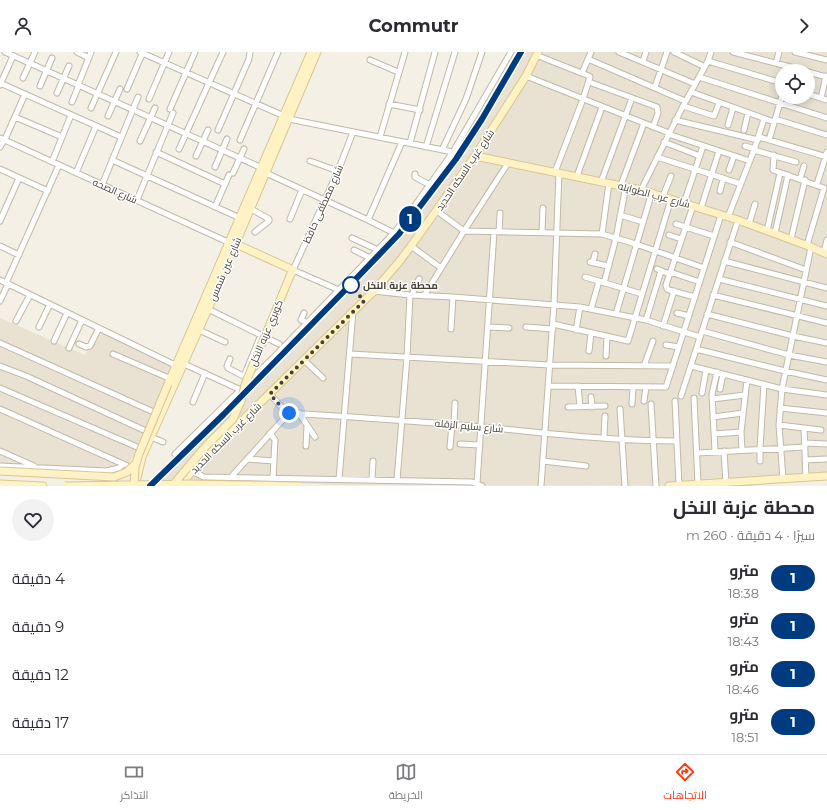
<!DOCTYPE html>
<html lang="ar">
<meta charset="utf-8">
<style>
:root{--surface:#fff;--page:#f2f2f3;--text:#2b2b33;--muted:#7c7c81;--line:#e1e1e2;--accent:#ff3812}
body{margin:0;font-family:Montserrat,Cairo,sans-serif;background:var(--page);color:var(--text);direction:rtl;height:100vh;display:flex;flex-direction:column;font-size:15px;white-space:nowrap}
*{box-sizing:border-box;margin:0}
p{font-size:13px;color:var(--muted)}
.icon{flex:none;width:22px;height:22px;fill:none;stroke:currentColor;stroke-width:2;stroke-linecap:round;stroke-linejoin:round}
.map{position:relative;height:434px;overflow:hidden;direction:ltr}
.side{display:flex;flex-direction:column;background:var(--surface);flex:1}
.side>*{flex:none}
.badge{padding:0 8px;border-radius:13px;font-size:14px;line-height:26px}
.tools{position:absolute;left:775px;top:12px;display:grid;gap:8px}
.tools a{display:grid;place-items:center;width:40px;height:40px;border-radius:50%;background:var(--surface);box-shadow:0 2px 10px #0003;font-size:20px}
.you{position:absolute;width:20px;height:20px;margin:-10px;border:3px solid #fff;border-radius:50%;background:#1a73e8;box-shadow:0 0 0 6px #1a73e833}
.map>.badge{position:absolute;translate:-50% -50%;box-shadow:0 0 0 2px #fff}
.round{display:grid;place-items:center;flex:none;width:42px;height:42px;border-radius:21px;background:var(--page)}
.headline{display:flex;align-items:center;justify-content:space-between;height:68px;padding:0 12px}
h1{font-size:19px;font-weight:700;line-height:30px}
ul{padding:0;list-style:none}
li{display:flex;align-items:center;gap:12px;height:48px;padding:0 12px}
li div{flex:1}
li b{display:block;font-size:15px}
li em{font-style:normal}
li .badge{min-width:44px;font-weight:700;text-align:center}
header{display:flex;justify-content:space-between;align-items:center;height:52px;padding:0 12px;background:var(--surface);font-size:18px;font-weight:700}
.dock{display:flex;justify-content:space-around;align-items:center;height:56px;border-top:1px solid var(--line);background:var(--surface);font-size:11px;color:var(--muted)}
.dock a{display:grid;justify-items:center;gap:2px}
.dock .on{color:var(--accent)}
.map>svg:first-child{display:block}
</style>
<header><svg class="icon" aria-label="forward" viewBox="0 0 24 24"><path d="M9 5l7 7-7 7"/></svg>Commutr<svg class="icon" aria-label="person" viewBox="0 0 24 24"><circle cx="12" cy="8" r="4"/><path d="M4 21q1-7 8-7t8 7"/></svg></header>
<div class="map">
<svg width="827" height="434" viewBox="0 0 827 434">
<rect width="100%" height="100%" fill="#f4f0e6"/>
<path fill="#e9e2d3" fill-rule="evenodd" d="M523 0H827V427L750 434 335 433 227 428H162L359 229 400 184 435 139 483 69ZM782 19H808V45H782Z
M0 266 85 303 97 280 101 279 171 311 173 317 136 400 131 408 124 414 115 418 0 413Z"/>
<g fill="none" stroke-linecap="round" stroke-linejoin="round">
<defs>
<path id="street" d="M5 0 262 116
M77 0 89 6
M140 0 284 64
M619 0 695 32
M674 0 705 15
M733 0 806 19
M795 0 827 8
M536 3 589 24 590 25 583 47 555 120
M588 7 685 49
M370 8 398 20
M643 9 646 0
M708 9 782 31
M776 11 779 0
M808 20 827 25
M582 21 591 0
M526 24 669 81
M699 25 827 66
M23 26 35 0
M589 30 657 55 658 61 653 75
M0 31 121 85
M0 33 13 4
M78 33 91 0
M40 34 52 6
M655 35 667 0
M127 37 143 0
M691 40 774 70
M57 41 69 14
M808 42 827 48
M821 46 826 24
M149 47 169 0
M72 50 79 33
M389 52 420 58
M683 54 714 64 719 51
M91 56 116 0
M170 57 195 0
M108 64 120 37
M15 65 62 85
M289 67 453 100
M775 67 827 83
M675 68 758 88
M728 73 733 56
M218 78 249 7 250 0
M744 78 748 61
M668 82 750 109
M380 85 405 0
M759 85 827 105
M0 86 230 191
M240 88 278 0
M769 88 782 44
M140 89 155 56
M664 90 700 104
M410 91 435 0
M745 94 755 97
M0 95 6 85 25 42
M426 95 455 0
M179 97 223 0
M442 98 466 47 482 0
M754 98 796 110
M156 100 225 132
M774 103 773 118 824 136 807 193
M196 104 208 78
M657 105 741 132
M112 108 240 166
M310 109 338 119
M52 110 71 63
M215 115 227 87
M0 117 48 139
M729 118 734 104
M76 121 96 74
M233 121 244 97
M266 121 368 168 394 181
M415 122V125L430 133
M577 124 602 55
M800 127 804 114
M601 130 632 46
M817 132 827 100
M102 133 138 45
M621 133 644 71
M641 138 683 54 708 9 711 0
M720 139 723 127
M663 144 671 124
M137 148 173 61
M684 151 703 94
M693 154 666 233 667 237 669 238 695 245
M215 155 229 123
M701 156 719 99
M251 157 269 167V169L255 180
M437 159 464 179 602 182 636 192 704 216
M620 163 643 170
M728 165 754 98 764 67
M290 167 302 138
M368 168 402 90
M0 169 19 126
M676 172 714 184
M749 172 755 152
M767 179 780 121
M499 180 500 161
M542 180 543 156
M775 181 788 123
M602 182 609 131
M669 183 681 187
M352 186 378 198
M791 187 805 128
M730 190 806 218
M0 194 19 203
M411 194 441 216
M354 198 370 206
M824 200 827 188
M724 209 827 236
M590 210 608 214
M593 210 595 202
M657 217 669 222
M670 220 700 230
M585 225 642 242
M719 227 827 254
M0 228 177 314
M6 231 59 113
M604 231 616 186 626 134
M339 238 293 218 338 119 353 80
M374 239 410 243 453 245 580 255 646 268 700 285
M412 243 419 227
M713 243 827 271
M424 244 464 179 508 111
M0 249 8 232
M208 257 279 292
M591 257 599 229
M304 261 301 268 308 271
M677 261 689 264
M616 262 652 140
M707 262 793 284 827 291
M646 268 661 219
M16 269 30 243
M553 272 628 289 671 147
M663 274 674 239
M39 275 50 252
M488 275 509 276
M526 275 553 277
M451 277 453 245
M199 278 225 290
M576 278 580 255
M702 279 789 303 827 310
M54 289 67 261
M0 291 158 362
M79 292 86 295 90 294 99 276
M666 293 679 295
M69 296 82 268
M696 297 785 319 827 328
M589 299 591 281
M113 302 171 327
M350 302 550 313 673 314
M606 304 607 284
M230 307 227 314 228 316 247 326
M304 308 323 326
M184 312 241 338
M0 314 26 324 148 380
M644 314 653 289
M691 314 782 337 827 343
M244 324 261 283
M549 334 666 335 721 163
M578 334 580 355
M0 336 144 398
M720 337 723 322
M702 341 706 318
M270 342 284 358 289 361C354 365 418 369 483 375 547 381 612 389 676 389
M681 344 738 168
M591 345 592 355
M694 346 698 432
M712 347 745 343
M644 349 646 335
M675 349 679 433
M193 350 205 321
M632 352 633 335
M651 352 656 434
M568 355 605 354
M780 356 827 361
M0 357 132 416
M620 357 625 434
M299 361 315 385
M713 365 743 361
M454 373 455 351
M779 373 821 378
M804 376 806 426
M270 381 275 388 273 426
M714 382 741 380
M151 385 163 390
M604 386 605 364
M805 391 827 392
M460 392 480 393
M306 394 307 373
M450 395 452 373
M760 396 764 332
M760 397V409
M742 398 741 380 747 328
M0 399 34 414
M715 399 712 342 717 320
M724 399 726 431
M697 401 805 395
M175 402 275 304 394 181 416 152 453 100 511 0
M247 407 274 409
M805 408 827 407
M543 409 586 414
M0 414 107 419 119 416 123 412
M192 419 204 425 472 430 482 434
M231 425 289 361
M339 427 353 259
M372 427 373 409
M783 427 779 373 782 337 811 195
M397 428 407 305 410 243
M477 431 494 180
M541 434 554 252 559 121"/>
<path id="secondary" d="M475 104 641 138 738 168 811 195 827 202
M236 192 293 218 290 224
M168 332 311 0
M137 426 142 405 208 257 317 0
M0 432 43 434
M179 434 208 402 374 239 399 210 411 194 475 104 526 24 538 0
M669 434 827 424"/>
</defs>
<use href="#street" stroke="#c1b8a7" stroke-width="7"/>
<use href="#secondary" stroke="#d8c691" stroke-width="9"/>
<use href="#street" stroke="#fff" stroke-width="5"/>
<use href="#secondary" stroke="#fff2c5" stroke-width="7"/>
<defs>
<path id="rail" d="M150 434 224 362 351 233 399 182 456 107 482 67 521 0"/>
</defs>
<use href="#rail" stroke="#969696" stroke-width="3"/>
<use href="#rail" stroke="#fff" stroke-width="1.5" stroke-dasharray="4.5" stroke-linecap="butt"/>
<defs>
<path id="secondary-bridge" d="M0 419 114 425 127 420 136 411
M65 434 188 432 298 434
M134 434 135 415 139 402 168 332
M172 434 206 394 233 367 241 349 246 330 290 224"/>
</defs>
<use href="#secondary-bridge" stroke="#d8c691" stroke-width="9" stroke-linecap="butt"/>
<use href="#secondary-bridge" stroke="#fff2c5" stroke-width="7"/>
</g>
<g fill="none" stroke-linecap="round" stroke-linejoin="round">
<defs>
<path id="line" d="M150 434 224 362 351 232 399 182 456 107 482 67 521 0"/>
</defs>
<use href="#line" stroke="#fff" stroke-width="9"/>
<use href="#line" stroke="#003b80" stroke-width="6"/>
<path stroke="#484034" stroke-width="4" stroke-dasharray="0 7.2" d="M289 361 284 358 270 342 364 249 351 233"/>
</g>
<circle fill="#fff" stroke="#003b80" stroke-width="2" cx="351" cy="233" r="8"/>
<g text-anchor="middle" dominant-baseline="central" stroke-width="3" stroke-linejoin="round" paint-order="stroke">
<g font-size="10" fill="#484034" stroke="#fff">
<text transform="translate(465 118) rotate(-56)">شارع غرب السكه الحديد</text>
<text transform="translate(115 139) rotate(24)">شارع الصحه</text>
<text transform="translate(654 143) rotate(15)">شارع عرب الطوايله</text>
<text transform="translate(323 152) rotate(-66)">شارع مصطفى حافظ</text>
<text transform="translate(225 217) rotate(-67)">شارع عين شمس</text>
<text transform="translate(266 281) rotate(-67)">كوبري عزبه النخل</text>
<text transform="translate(469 374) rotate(5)">شارع سليم الزقله</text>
<text transform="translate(226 386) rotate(-45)">شارع غرب السكه الحديد</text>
</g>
<g font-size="10" font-weight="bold" fill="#484034" stroke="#fff" text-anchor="start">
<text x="363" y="233">محطة عزبة النخل</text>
</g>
</g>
</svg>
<div class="tools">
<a><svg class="icon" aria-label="locate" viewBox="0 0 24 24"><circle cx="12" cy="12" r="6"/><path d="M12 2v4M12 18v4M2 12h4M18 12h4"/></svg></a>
</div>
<div class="you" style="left:289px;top:361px"></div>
<b class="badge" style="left:410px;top:167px;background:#003b80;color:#fff">1</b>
</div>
<section class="side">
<div class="headline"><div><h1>محطة عزبة النخل</h1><p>سيرًا · 4 دقيقة · 260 m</p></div><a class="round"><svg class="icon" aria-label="heart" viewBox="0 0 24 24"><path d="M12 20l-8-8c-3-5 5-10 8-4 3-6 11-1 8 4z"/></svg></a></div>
<ul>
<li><span class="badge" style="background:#003b80;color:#fff">1</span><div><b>مترو</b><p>18:38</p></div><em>4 دقيقة</em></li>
<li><span class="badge" style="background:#003b80;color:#fff">1</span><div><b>مترو</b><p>18:43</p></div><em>9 دقيقة</em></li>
<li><span class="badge" style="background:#003b80;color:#fff">1</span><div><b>مترو</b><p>18:46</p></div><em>12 دقيقة</em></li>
<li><span class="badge" style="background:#003b80;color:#fff">1</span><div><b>مترو</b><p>18:51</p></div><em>17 دقيقة</em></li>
</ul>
</section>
<nav class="dock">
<a class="on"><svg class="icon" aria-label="directions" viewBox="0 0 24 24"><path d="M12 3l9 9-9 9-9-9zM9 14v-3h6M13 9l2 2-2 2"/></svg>الاتجاهات</a>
<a><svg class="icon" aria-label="map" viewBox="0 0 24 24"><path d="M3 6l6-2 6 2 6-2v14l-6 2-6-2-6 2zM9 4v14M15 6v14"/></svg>الخريطة</a>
<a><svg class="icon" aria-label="tickets" viewBox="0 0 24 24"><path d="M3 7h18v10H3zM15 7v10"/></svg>التذاكر</a>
</nav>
